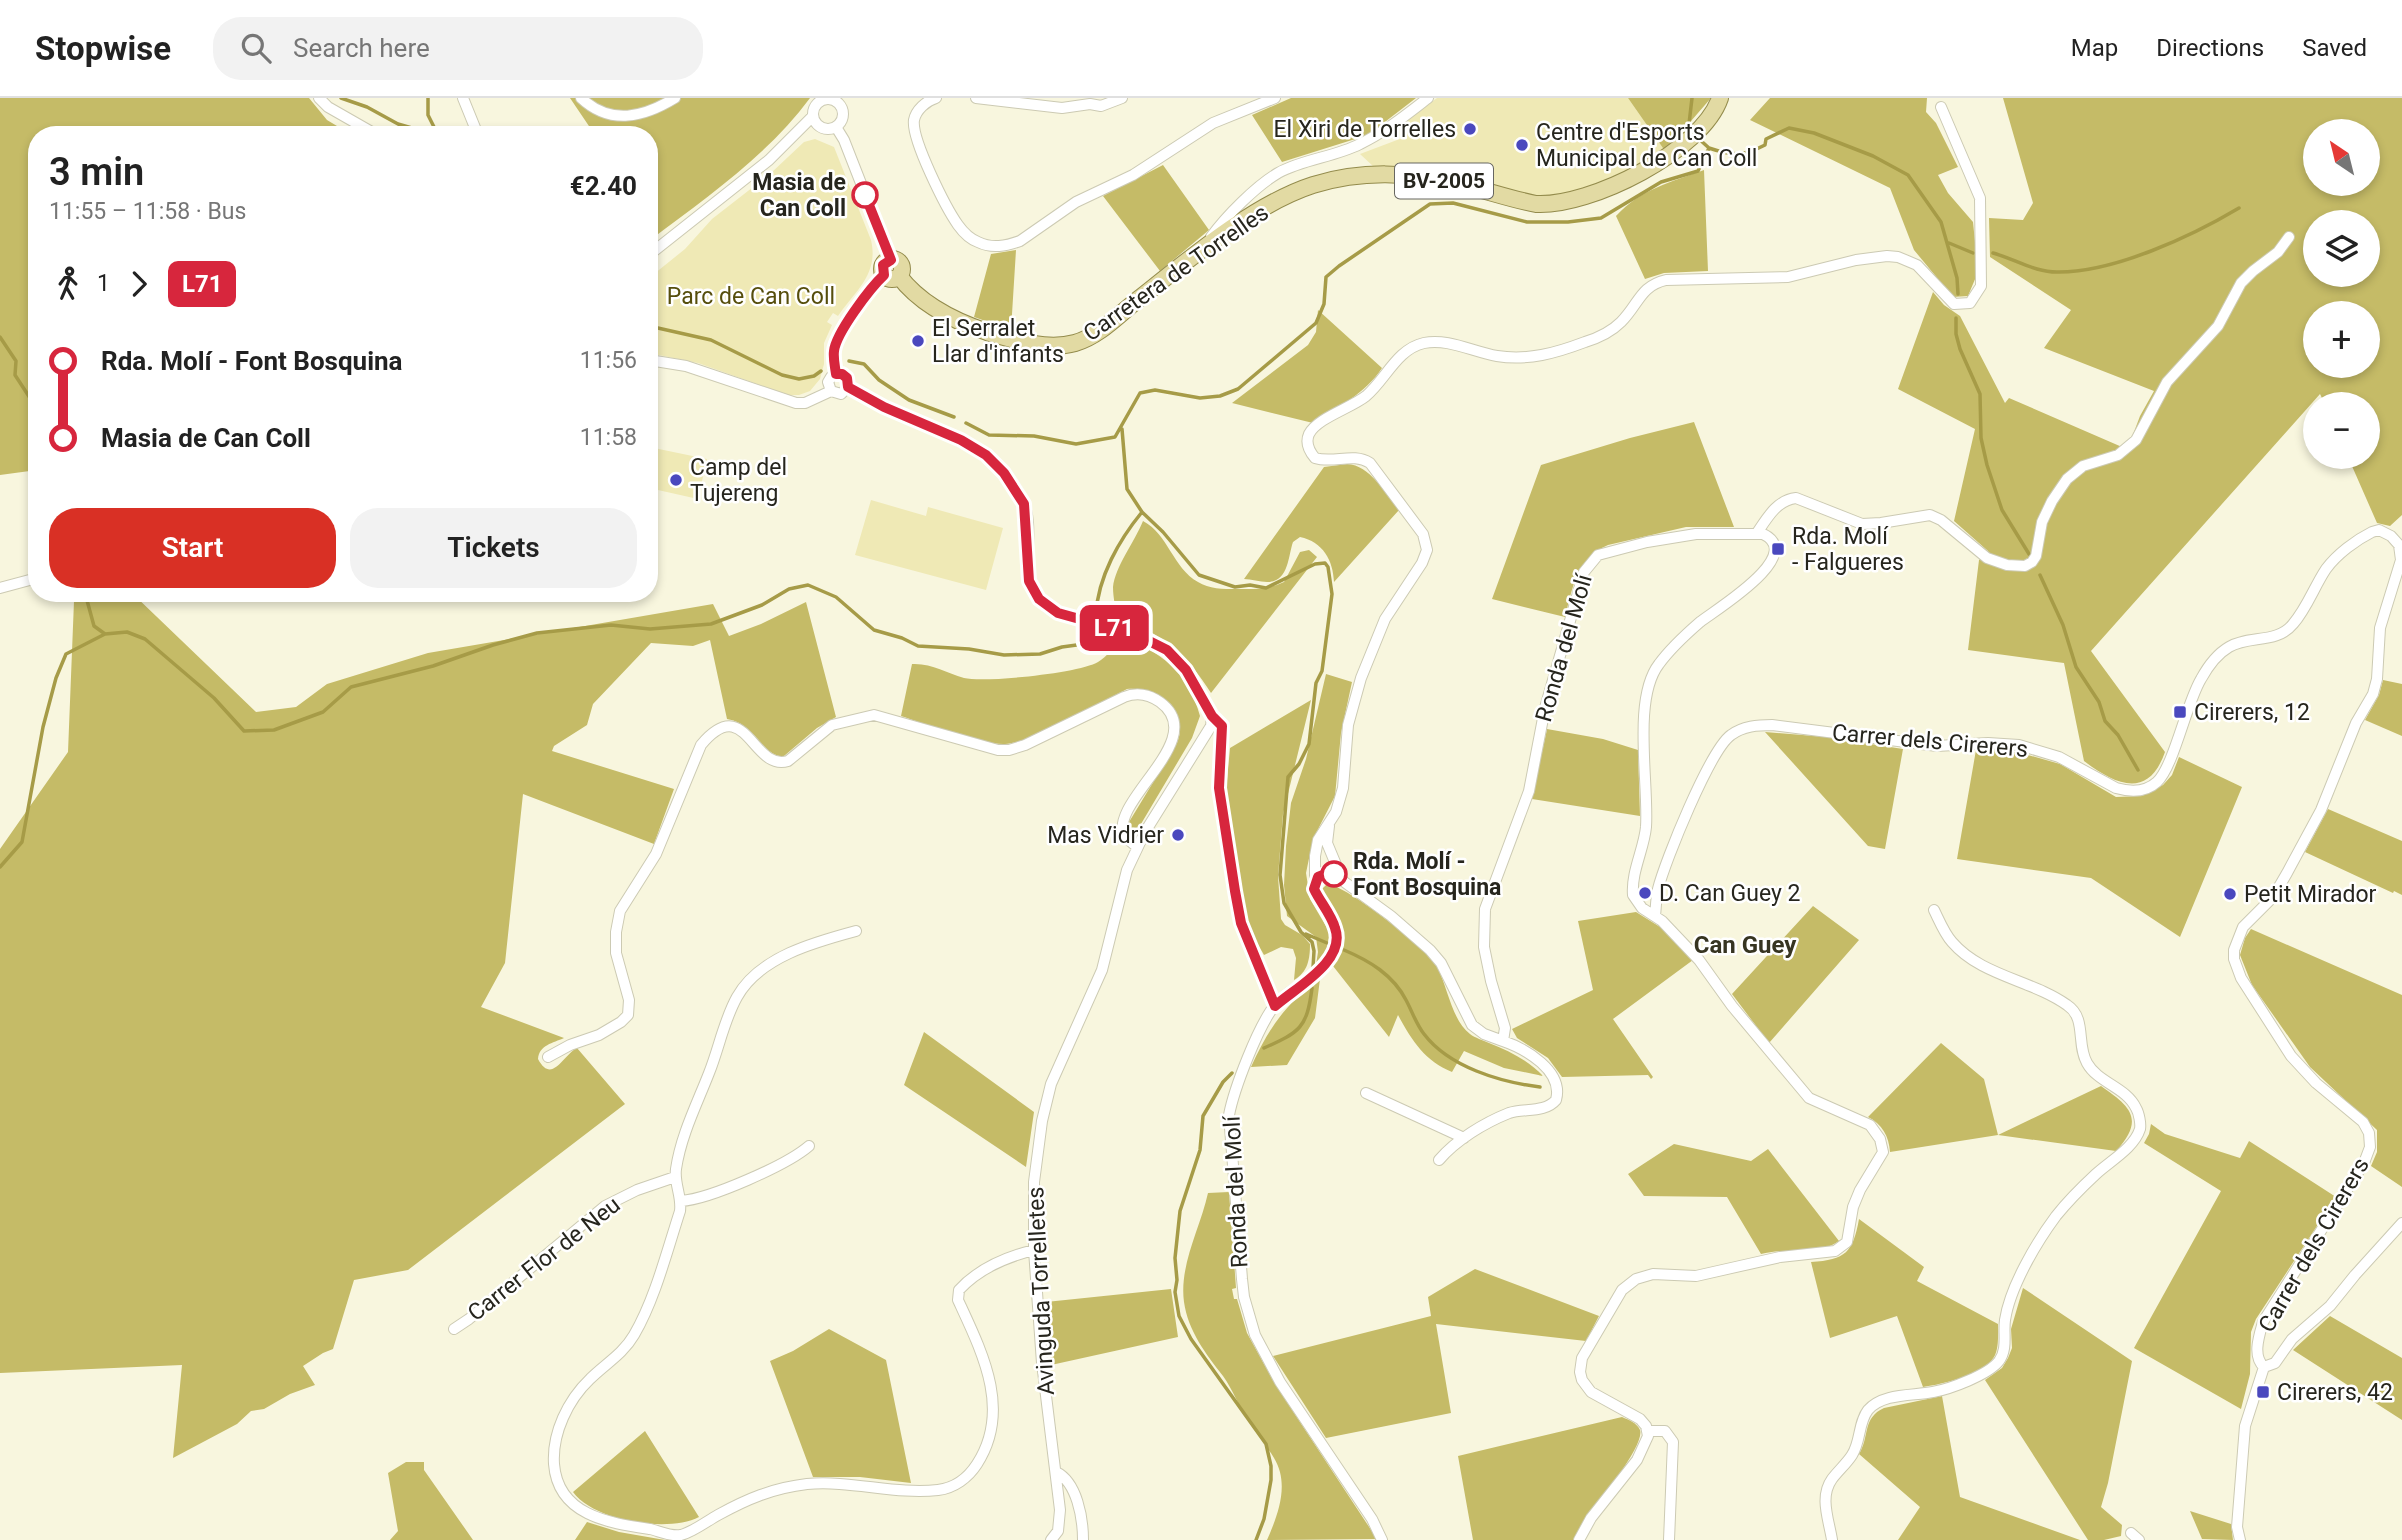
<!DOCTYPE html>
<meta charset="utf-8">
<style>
:root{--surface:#fff;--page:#f2f2f2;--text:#222;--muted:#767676;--line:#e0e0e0;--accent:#d93025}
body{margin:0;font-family:Roboto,sans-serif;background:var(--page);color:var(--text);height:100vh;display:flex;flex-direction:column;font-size:26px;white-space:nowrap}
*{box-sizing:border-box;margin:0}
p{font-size:23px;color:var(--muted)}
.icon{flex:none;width:38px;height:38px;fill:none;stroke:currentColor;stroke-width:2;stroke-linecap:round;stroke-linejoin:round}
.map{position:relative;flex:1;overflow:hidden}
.side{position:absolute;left:28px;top:28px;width:630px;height:476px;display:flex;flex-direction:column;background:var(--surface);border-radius:28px;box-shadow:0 4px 10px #0003}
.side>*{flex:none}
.badge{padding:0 14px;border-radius:10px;font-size:24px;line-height:46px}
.needle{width:46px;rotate:325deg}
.fabs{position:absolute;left:2303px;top:21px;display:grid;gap:14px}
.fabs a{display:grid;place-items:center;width:77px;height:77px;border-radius:50%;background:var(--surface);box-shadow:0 4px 10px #0003;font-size:35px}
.map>.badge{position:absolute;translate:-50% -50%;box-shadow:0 0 0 4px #fff}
.legs{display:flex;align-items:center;gap:10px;height:77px;padding:0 21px;font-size:23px}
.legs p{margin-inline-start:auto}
.headline{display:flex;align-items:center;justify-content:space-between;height:119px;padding:0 21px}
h1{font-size:38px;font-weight:600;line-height:52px}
.primary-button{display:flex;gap:14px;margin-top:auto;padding:14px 21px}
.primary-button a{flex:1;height:80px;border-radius:28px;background:var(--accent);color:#fff;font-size:28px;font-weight:600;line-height:80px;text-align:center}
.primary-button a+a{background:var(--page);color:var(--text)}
ul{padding:0 21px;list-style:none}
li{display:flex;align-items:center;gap:24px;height:77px;font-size:26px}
li i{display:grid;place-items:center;width:10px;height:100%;margin:0 9px;background:currentColor}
li i::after{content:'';width:18px;height:18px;margin:-9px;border:5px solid;border-radius:50%;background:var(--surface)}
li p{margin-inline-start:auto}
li:first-child i{background:linear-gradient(#0000 50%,currentColor 0)}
li:last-child i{background:linear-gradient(currentColor 50%,#0000 0)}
header{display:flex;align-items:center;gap:42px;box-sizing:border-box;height:98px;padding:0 35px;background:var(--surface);border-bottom:2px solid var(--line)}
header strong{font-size:33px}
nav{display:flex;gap:38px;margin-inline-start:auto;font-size:24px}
.search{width:490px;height:63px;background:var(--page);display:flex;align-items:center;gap:18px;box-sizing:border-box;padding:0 24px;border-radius:28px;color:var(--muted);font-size:26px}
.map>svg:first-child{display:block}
</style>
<header>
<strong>Stopwise</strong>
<div class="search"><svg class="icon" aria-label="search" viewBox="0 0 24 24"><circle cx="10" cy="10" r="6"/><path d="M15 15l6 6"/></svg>Search here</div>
<nav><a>Map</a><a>Directions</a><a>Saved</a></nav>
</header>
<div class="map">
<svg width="2402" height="1442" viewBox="0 0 2402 1442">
<rect width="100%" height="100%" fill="#f8f6de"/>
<path fill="#efe9b5" d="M1437 0H1628L1665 53 1588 91 1545 100 1413 70 1374 69 1360 56 1405 39 1400 28Z
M815 41 834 49 871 142C879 176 856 192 838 218L833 215 827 224 832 227 824 245V266L820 281 810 293 799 297H788L698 265 649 255V180L685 151 712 121 771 75 804 44Z
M654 350 707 361 698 401 649 390V374Z
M871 402 926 418 928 409 1003 430 986 492 855 457Z"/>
<path fill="#c5bb67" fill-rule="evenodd" d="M0 0H309L327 22 352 37H37V372L0 377Z
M570 0H810C767 58 707 99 649 143V37H595Z
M1291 0H1416L1368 37 1282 64 1252 17Z
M1628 0H1711L1665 53Z
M1770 0H1927L1926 14 1936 25 1958 69 1938 77 1948 95 1973 124 1978 174 1968 198 1953 199 1914 152 1890 90 1750 22Z
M2003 0H2402V417L2390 428 2377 425 2348 359H2368V306H2325L2320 296 2091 553 2165 654C2148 702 2116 687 2084 663L2064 565 1968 552 1979 462 1988 453 1954 423 1975 331 1898 291 1933 194 1944 207 1960 218 2005 305 2009 300 2122 349 2131 342 2140 318 2154 293 2044 250 2071 212 1990 159 1989 120 2023 122 2033 105ZM2315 33H2368V86H2315ZM2315 124H2368V177H2315ZM2315 215H2368V268H2315Z
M1163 67 1209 132 1160 173 1103 98Z
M1704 72 1708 173 1664 175 1645 181 1616 118C1641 91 1671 84 1704 72Z
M1016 152 1011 232 974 219 991 156Z
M1318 212 1382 270C1365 296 1338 309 1313 325L1232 305 1308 247 1316 234Z
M1694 324 1734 429H1686L1608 447C1576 461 1573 489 1565 519L1492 501 1541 367 1630 340Z
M1347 366C1370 367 1385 395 1399 412L1334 484C1333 462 1323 444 1300 439L1293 444C1288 458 1289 484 1267 484 1260 484 1251 481 1244 481L1324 369Z
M1143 423C1168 436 1173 470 1198 484 1209 491 1223 491 1236 491 1254 491 1267 492 1284 484L1300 454 1309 452 1317 459 1211 595C1188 558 1161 532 1118 522 1116 512 1113 500 1113 489 1115 469 1135 443 1143 423Z
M112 495H132L256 614 296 609 327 586 428 555 713 506 729 538 761 526 806 504 836 619 817 630 784 658C763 660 757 626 727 621L710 542 693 548 651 545 593 606 587 627 554 648 552 653 674 691 654 746 523 696 505 865 481 909 564 940C553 945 539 947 538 961 552 987 563 957 577 950L625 1006 408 1172 354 1182 333 1251 323 1255 303 1268 315 1287 290 1296 264 1311 251 1313 237 1326 173 1360 182 1267 0 1275V751L68 654 74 503Z
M1119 540C1160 551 1189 575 1200 618L1192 640 1138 731 1130 730 1129 724 1177 645C1190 611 1159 589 1127 591 1101 604 1031 645 1005 646 981 647 925 626 901 618L912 566C932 565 946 575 964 580 985 585 1080 575 1098 564 1107 558 1114 550 1119 540Z
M1326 576 1352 584 1341 635 1335 698 1313 741 1306 775 1310 801 1330 835 1326 855 1316 867 1318 854 1316 839 1287 818 1284 787 1286 748 1291 705 1306 661Z
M2383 582 2402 586V638L2365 622 2379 597Z
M1311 602 1283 716 1278 778 1281 821 1285 827 1302 837 1310 846C1310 861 1308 874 1294 882L1296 860 1293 851 1281 849 1264 857 1251 834 1245 815 1238 775 1226 693 1230 650Z
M1547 631 1603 641 1638 652 1640 718 1532 701Z
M1765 634 1826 639 1903 651 1885 751 1868 748Z
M1996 651 2021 655 2060 666 2116 699 2142 698 2163 687 2172 677 2179 659 2242 689 2180 839 2091 780 1957 761 1976 652Z
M2328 711 2402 743V797L2394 793 2393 795 2305 754Z
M1327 786C1348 788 1426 850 1437 869 1448 889 1451 921 1470 936 1475 940 1483 942 1489 945 1509 953 1528 962 1543 978L1504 970 1464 953 1452 974C1425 963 1412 943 1398 917L1389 939 1333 868C1356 834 1335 825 1322 795V791Z
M1813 808 1859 842 1769 945 1732 896Z
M1636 814 1660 829 1693 862 1613 921 1653 979 1651 981 1648 977 1562 979 1548 960 1517 940 1512 931 1593 892 1578 823Z
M2251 831 2402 897V1089L2371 1068 2377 1054V1032L2310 969 2252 887 2240 857 2245 840Z
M1320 881 1315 920 1287 967 1251 969C1269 930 1285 906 1320 881Z
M924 934 1034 1014 1026 1069 904 987Z
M1941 945 1984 981 1998 1037 2101 988C2131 1009 2145 1021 2116 1053L1998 1037 1890 1054C1889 1038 1882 1026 1868 1019Z
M2151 1026 2165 1036 2240 1060 2249 1043 2336 1099 2256 1221 2251 1234 2250 1276 2241 1311 2134 1250 2221 1093 2144 1045 2149 1036Z
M1674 1046 1751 1063 1768 1051 1839 1143C1818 1158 1785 1149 1761 1156L1727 1099 1644 1098 1628 1076Z
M1229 1094 1236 1190 1232 1191 1234 1201H1237L1247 1235 1275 1286 1377 1441 1267 1442C1278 1417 1290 1386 1274 1360 1266 1346 1255 1334 1247 1320 1238 1307 1233 1292 1223 1278 1206 1256 1188 1233 1184 1204 1179 1167 1200 1131 1208 1095Z
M1859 1121 1924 1169 1917 1183 1998 1226C1998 1236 1999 1251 1994 1259 1983 1277 1943 1286 1923 1289L1897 1218 1830 1240 1811 1164C1846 1162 1853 1154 1859 1121Z
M1475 1171 1599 1218 1586 1243 1436 1226 1451 1315 1326 1340 1273 1258 1431 1218 1428 1199Z
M2023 1190 2132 1263 2108 1385 2101 1409 2122 1427 2121 1438 2104 1442H2088L1985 1282 2002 1270 2008 1260 2012 1250 2011 1231Z
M1171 1191 1178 1239 1051 1267 1046 1204Z
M2330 1218 2402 1260V1322L2293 1252Z
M829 1231 886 1262 911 1385 860 1379H813L770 1263 793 1253Z
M1942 1298 1960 1399 2080 1442H1898L1920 1409 1859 1356C1870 1338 1862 1320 1884 1310Z
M1622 1319C1629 1322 1637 1325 1640 1332 1646 1349 1584 1421 1573 1442H1473L1458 1358Z
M645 1333 699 1419C668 1435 594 1423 573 1394Z
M406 1364H424V1372L473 1442H390L398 1433 388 1375Z
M2190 1413 2231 1426 2233 1442 2202 1441Z
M587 1424 619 1434 665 1442H575Z"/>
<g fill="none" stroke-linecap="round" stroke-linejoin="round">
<path stroke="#a69b47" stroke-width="3.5" d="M341 0 367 9 398 26 436 37
M428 0V17L438 37
M1692 0 1689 26 1693 31
M1709 50C1732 58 1744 58 1765 47L1766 41 1789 30 1814 35 1873 58 1908 77 1941 124 1957 180 1958 196
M1949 145 1973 155
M1993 155C2015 161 2036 175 2059 174 2115 174 2192 138 2239 110
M1956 220V236L1960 251 1980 296 1981 340 1987 367 2002 412 2029 456
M649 228 711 242 782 277 799 281 814 278 821 273
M0 239 16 263 15 277 30 300 31 317 37 337
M849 263 864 266 879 282 909 302 954 319
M966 325 989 337 1034 338 1076 346 1115 339 1140 295 1155 292 1200 300 1220 298 1238 291 1316 225 1324 206 1326 179 1339 168 1430 106 1453 105 1527 124H1568L1601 120 1661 84 1698 73 1709 50 1699 41
M1142 414 1163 434 1199 477 1235 489 1250 487 1266 490 1315 466 1325 465 1328 469 1332 496 1322 573 1316 585 1309 646 1299 666 1288 679 1280 777 1284 805 1301 834 1312 844 1314 853 1313 870
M2040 477 2063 527 2076 569 2099 604 2105 623 2118 637 2138 672
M85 495 94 528 105 536 127 534 145 541 214 600 244 633 274 632 323 614 351 589 433 568 493 547 537 535 611 527 650 531 711 526 762 507 789 491 808 487 836 499 874 532 902 540 918 548 969 551 1004 557 1040 556 1062 549 1084 546 1089 532
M1096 516C1098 479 1119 442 1142 414L1127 391 1122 331
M0 769 22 744 43 629 56 580 66 556 105 536
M1306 836 1327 845
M1344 852C1370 863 1393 877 1406 902 1412 913 1416 926 1424 936 1449 969 1500 984 1540 989
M1264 950C1300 934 1307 930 1312 890
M1232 975 1223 984 1203 1018 1200 1052 1180 1113 1175 1160 1177 1182 1175 1194 1179 1218 1191 1241 1266 1346 1271 1368V1382L1264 1421 1256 1442"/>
<defs>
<path id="minor" d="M319 0 328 9 377 37
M463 0 478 37
M581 0C611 28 644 19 675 0
M936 0C926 3 916 12 914 22 911 41 946 110 958 127 963 134 970 141 978 144 992 151 1006 148 1020 143L1076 104 1133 77 1213 25 1275 0
M976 0 1062 10 1090 6 1101 8 1122 0
M813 16a15 15 0 1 1 30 0a15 15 0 1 1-30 0Z
M836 29 844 42 891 162
M1211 139C1226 118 1256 88 1278 75 1303 61 1335 59 1360 46 1385 34 1406 17 1428 0
M649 157 769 62 812 19
M649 262 686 268 796 305H805L831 293
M836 276C835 266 832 257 835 247 841 228 869 192 884 177
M836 276 831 279 828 284 831 293 841 296 848 289
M836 276 847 280 848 289
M848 289C867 299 885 310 905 318 951 339 1000 354 1023 403 1038 437 1013 483 1047 509 1060 518 1077 521 1092 525 1141 536 1175 547 1200 594 1206 606 1213 615 1211 628L1145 734 1127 772 1102 872 1051 986 1042 1023 1034 1084V1152L1042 1265 1060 1412 1058 1433 1051 1442
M1757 435C1767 420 1777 402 1796 400L1862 426 1881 425 1930 417 1941 422 1987 460 2007 467 2025 468 2032 464 2036 458 2042 424 2052 403 2067 381 2083 368 2118 357 2136 342 2167 284 2218 228 2241 185 2253 173 2278 154 2289 139
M0 490 37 480
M1212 618 1220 625 1223 632 1219 690 1238 811 1241 825 1262 873 1275 907
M1329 728 1327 745 1342 781
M1315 784V758L1318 742 1336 714 1343 690 1348 627 1361 580 1385 521 1422 465 1427 452 1423 436 1370 365C1353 354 1334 366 1315 360 1309 353 1305 345 1309 336 1317 320 1351 310 1366 298 1386 281 1397 251 1424 245 1448 240 1473 254 1497 258 1528 263 1556 255 1585 244 1598 240 1611 234 1621 224 1639 206 1640 188 1666 182L1788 179 1856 162 1887 158 1898 159 1917 167 1954 206 1970 205 1981 188 1980 100 1941 9
M1655 818C1656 809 1656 800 1658 791 1665 763 1710 652 1731 637 1743 628 1758 627 1772 627L1937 648 1988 645 2019 647 2059 659 2116 690C2130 694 2145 695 2157 684 2174 668 2186 606 2201 581 2207 570 2217 556 2229 549 2249 537 2277 546 2293 526 2307 510 2314 489 2326 471 2337 456 2356 442 2372 434L2379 432 2391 438 2399 447 2401 462 2380 530 2377 581 2373 596 2356 625 2321 712 2287 775 2273 799 2243 829 2234 852V861L2241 880 2291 958 2316 985 2363 1024 2369 1035 2370 1049 2364 1065 2263 1224C2259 1238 2252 1258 2264 1269
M856 833C815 844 759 859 737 899 724 922 719 950 709 975 697 1006 681 1037 676 1071 674 1086 682 1098 680 1113 667 1153 655 1201 634 1237 623 1256 605 1266 590 1281 568 1302 552 1335 554 1366 558 1418 610 1425 650 1431 659 1433 671 1439 681 1437 693 1434 707 1423 718 1417 747 1401 773 1390 807 1386 851 1382 896 1397 938 1392 954 1390 968 1380 977 1366 1012 1312 982 1254 958 1202L959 1192C979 1170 1006 1159 1034 1152
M548 959 570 947 599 937 621 924 628 917 629 902 616 855V834L620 813 656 756 701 647C746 593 752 674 788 663L832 627 874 617 998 652H1009L1025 647 1124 599C1136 594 1149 596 1160 604 1211 641 1109 702 1124 738L1137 749
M1366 995 1464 1040
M1439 1062C1456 1042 1484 1025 1509 1015 1524 1010 1545 1015 1556 1002 1564 973 1526 951 1503 943
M681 1103C710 1101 787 1067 809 1048
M454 1231 469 1221 605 1108 637 1092 675 1079
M2264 1269 2275 1265 2292 1241 2330 1208 2355 1177 2402 1125
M1648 1333H1665L1673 1344 1669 1442
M1056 1374C1077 1384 1083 1420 1083 1442
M2131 1435 2139 1442
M1382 1442 1372 1421 1280 1284 1255 1237 1244 1199 1242 1181 1229 1017C1234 991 1258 928 1275 907 1292 886 1329 878 1336 848 1342 821 1306 800 1318 779L1332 775 1391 818 1430 852 1441 865 1472 927 1484 936 1503 943 1505 930 1491 883 1484 849 1485 811 1529 693 1545 610 1584 474 1598 457 1647 444 1696 436H1763C1807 457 1715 512 1700 524 1685 537 1670 551 1659 566 1632 601 1649 685 1646 729 1644 751 1631 774 1633 797L1642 810 1662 823 1699 862 1732 908 1809 1000 1870 1027 1880 1041 1883 1054 1860 1092 1853 1109 1847 1144 1835 1153 1780 1159 1696 1178 1653 1176 1636 1181 1622 1192 1582 1260 1580 1274 1582 1282 1591 1294 1640 1321 1646 1328 1648 1338 1637 1362 1591 1420 1579 1442
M1832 1442C1829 1422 1819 1399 1832 1381 1838 1373 1847 1365 1852 1357 1861 1343 1858 1325 1868 1312 1883 1295 1912 1298 1933 1294 1950 1291 1988 1277 1999 1263 2008 1251 2003 1235 2005 1222 2010 1189 2036 1145 2056 1118 2068 1103 2082 1089 2096 1076 2110 1063 2134 1050 2140 1031 2141 1026 2139 1015 2136 1010 2126 989 2098 985 2087 965 2076 946 2087 920 2067 907 2032 882 1981 878 1952 844 1944 835 1939 822 1934 812
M2240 1442 2237 1429 2245 1328 2264 1269"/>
<path id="primary" d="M882 171a10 10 0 1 1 20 0a10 10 0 1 1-20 0Z
M899 178C920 206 954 223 987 234 1014 242 1047 253 1075 245 1100 238 1120 215 1140 200 1188 162 1254 106 1313 87 1362 72 1409 74 1459 86 1485 92 1510 101 1536 106 1590 109 1702 53 1720 0"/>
</defs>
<use href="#minor" stroke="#cccab3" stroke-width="12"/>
<use href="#primary" stroke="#938b4c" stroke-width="18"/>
<use href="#minor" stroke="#fff" stroke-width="10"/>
<use href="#primary" stroke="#e2daa3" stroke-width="16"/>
</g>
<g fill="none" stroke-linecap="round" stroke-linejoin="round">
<defs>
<path id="line-1" d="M865 97 891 162 883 167 884 177C870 190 836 235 834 253 833 261 835 268 836 276H842L847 280 848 289 884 309 961 342 986 357 1004 375 1024 406 1029 483 1039 501 1058 515 1137 537 1167 552 1186 572 1212 618 1222 628 1219 690 1235 793 1241 825 1275 908C1295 890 1347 863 1335 830 1331 816 1320 804 1314 791L1318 779 1328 775 1334 776"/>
</defs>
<use href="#line-1" stroke="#fff" stroke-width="16"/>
<use href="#line-1" stroke="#d7263d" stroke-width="10"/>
</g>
<g fill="#4a48be" stroke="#fff" stroke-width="2.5">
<circle cx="1470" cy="31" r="7"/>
<circle cx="1522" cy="47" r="7"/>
<circle cx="918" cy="243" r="7"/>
<circle cx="676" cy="382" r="7"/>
<rect x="1771" y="444" width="14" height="14" rx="3.5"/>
<rect x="2173" y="607" width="14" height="14" rx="3.5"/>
<circle cx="1178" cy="737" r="7"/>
<circle cx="1645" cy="795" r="7"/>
<circle cx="2230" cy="796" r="7"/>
<rect x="2256" y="1287" width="14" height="14" rx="3.5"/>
</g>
<g fill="#fff" stroke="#d7263d" stroke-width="3.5">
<circle cx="865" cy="97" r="12"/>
<circle cx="1334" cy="776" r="12"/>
</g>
<g text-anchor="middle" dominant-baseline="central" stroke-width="5" stroke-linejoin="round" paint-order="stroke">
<rect fill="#fff" stroke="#676661" stroke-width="2" x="1395" y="65.5" width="98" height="35" rx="5"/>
<g font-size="21" font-weight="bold" fill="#26251d">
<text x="1444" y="83">BV-2005</text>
</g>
<g font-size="23" fill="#26251d" stroke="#fff" text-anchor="start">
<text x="1456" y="31" text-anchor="end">El Xiri de Torrelles</text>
<text x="1536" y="34">Centre d'Esports<tspan x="1536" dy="26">Municipal de Can Coll</tspan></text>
<text x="932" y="230">El Serralet<tspan x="932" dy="26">Llar d'infants</tspan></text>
<text x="690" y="369">Camp del<tspan x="690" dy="26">Tujereng</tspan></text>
<text x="1792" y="438">Rda. Molí<tspan x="1792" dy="26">- Falgueres</tspan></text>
<text x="2194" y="614">Cirerers, 12</text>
<text x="1164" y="737" text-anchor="end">Mas Vidrier</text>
<text x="1659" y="795">D. Can Guey 2</text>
<text x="2244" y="796">Petit Mirador</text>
<text x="2277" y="1294">Cirerers, 42</text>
</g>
<g font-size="23" font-weight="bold" fill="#26251d" stroke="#fff" text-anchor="end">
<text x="846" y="84">Masia de<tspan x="846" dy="26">Can Coll</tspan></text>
<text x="1353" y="763" text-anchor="start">Rda. Molí -<tspan x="1353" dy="26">Font Bosquina</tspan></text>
</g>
<g font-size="23" fill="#26251d" stroke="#fff">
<text transform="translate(1176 175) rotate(-35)">Carretera de Torrelles</text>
<text transform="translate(1564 550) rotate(-74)">Ronda del Molí</text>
<text transform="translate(1930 643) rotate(5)">Carrer dels Cirerers</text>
<text transform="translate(1236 1094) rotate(-93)">Ronda del Molí</text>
<text transform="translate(2314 1147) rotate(-60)">Carrer dels Cirerers</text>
<text transform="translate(544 1161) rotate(-38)">Carrer Flor de Neu</text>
<text transform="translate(1041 1193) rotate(-93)">Avinguda Torrelletes</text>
</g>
<g font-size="23" fill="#564e0c" stroke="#fff">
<text x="751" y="198">Parc de Can Coll</text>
</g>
<g font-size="24" font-weight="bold" fill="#363421" stroke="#fff">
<text x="1745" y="847">Can Guey</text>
</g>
</g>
</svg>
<div class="fabs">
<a><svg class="needle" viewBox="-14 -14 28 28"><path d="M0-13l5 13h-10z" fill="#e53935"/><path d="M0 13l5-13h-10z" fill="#767676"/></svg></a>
<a><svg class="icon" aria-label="layers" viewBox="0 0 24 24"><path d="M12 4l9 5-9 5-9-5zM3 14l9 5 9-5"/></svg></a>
<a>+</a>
<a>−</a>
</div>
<b class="badge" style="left:1114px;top:530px;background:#d7263d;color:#fff">L71</b>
<section class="side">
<div class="headline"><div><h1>3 min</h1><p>11:55 – 11:58 · Bus</p></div><b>€2.40</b></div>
<div class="legs"><svg class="icon" aria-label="walk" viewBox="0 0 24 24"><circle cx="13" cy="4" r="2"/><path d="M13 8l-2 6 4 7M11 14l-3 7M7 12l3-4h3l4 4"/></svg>1<svg class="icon" aria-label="forward" viewBox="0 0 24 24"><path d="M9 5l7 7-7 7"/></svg><b class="badge" style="background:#d7263d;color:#fff">L71</b></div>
<ul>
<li><i style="color:#d7263d"></i><b>Rda. Molí - Font Bosquina</b><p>11:56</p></li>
<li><i style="color:#d7263d"></i><b>Masia de Can Coll</b><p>11:58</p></li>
</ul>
<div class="primary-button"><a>Start</a><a>Tickets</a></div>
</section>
</div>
